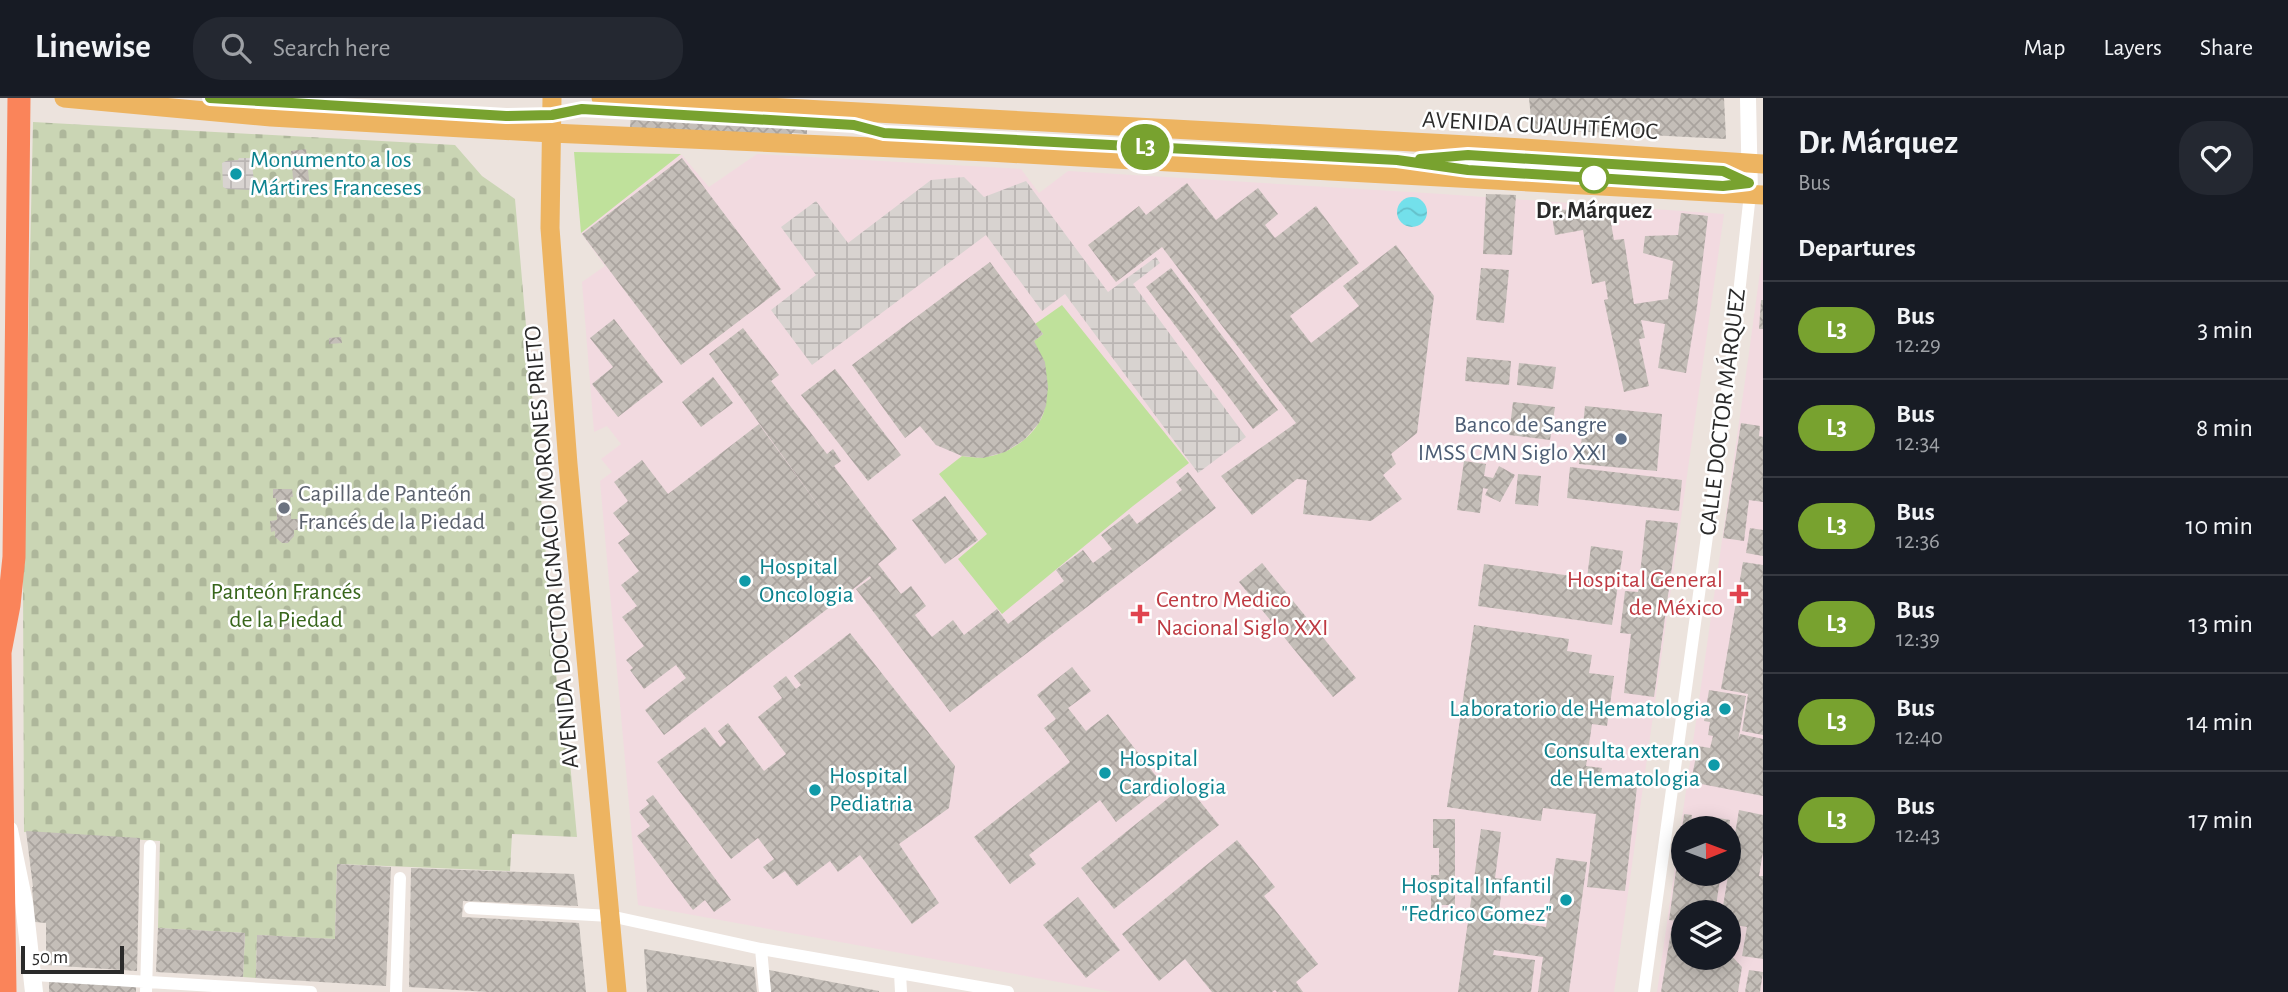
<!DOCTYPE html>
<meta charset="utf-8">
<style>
:root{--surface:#171b24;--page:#242831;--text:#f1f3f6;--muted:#9ea1a6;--line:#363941}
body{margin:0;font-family:"Alegreya Sans",sans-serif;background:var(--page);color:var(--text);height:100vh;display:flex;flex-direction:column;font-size:26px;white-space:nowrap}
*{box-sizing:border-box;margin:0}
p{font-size:23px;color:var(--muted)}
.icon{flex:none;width:38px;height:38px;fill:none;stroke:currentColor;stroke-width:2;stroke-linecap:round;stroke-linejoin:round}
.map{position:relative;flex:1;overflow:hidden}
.panel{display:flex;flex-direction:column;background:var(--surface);width:525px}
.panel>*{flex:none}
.badge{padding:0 14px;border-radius:23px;font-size:24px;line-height:46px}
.needle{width:46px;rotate:89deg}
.tools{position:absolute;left:1671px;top:718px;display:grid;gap:14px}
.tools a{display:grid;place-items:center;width:70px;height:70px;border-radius:50%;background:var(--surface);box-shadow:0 4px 18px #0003;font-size:35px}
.scale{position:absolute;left:21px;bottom:18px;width:103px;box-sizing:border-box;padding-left:7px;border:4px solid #2a2a2a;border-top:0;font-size:19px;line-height:24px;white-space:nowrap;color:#2a2a2a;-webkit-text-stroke:5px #fff;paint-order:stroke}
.map>.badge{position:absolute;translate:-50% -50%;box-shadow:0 0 0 4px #fff}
h2{padding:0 35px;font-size:26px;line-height:63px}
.round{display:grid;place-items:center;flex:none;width:74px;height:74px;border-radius:28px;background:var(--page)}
.headline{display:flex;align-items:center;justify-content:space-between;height:119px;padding:0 35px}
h1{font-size:33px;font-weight:700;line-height:52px}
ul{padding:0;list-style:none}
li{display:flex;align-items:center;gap:21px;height:98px;padding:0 35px;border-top:2px solid var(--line)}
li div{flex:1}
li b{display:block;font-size:26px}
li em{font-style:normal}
li .badge{min-width:77px;font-weight:700;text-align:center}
header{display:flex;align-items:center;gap:42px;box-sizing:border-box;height:98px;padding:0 35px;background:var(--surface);border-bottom:2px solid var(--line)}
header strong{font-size:33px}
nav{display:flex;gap:38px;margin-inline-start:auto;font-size:24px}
.search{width:490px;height:63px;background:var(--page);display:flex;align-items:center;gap:18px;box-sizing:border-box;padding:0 24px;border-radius:28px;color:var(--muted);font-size:26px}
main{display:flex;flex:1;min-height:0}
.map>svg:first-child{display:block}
</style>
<header>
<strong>Linewise</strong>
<div class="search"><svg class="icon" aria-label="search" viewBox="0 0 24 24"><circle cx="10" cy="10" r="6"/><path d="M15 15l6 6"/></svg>Search here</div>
<nav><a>Map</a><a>Layers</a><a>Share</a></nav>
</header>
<main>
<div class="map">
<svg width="1763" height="894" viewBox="0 0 1763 894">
<defs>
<pattern id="cemetery-stones" width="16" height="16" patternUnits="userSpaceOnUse" patternTransform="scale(1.75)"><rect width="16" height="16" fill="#cad5b4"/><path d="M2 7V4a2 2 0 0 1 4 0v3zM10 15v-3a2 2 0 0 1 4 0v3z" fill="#aeb79b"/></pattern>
<pattern id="plaza-grid" width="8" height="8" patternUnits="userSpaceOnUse" patternTransform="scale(1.75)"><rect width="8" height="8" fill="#d8d3d0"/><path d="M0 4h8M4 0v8" fill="none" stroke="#bab5b3"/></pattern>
<pattern id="water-waves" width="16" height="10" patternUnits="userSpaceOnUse" patternTransform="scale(1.75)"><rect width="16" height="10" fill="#73e0eb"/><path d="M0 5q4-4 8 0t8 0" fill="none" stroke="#64c0ca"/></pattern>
<pattern id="building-cross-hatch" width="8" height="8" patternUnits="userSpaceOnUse" patternTransform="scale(1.75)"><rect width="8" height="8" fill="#c4beb8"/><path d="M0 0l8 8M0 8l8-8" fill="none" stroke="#a9a39e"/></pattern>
</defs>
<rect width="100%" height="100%" fill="#ece3dd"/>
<path fill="#f2dae0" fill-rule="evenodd" d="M681 56 709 89 757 56 1021 71 1039 95 1068 73 1442 96 1724 116 1614 894H1113L638 807 600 383 612 374 601 361 621 346 607 328 594 334 582 184 605 168 581 135Z
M1763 152V894H1657L1748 262ZM1684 730H1729V775H1684ZM1684 814H1729V859H1684Z"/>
<path fill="#bfe19b" d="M574 54 681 56 581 135Z
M1062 207 1189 365 1133 408 1002 516 958 461 987 436 939 376 962 358C969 359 977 360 984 359 1009 357 1040 336 1045 309 1047 297 1037 258 1034 243L1043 236 1035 226Z"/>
<path fill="url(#cemetery-stones)" d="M33 24 455 47 482 78 515 101 558 596 564 600 577 739 512 736 510 773 337 766 335 841 257 837 256 880 243 879 245 835 158 830 160 743 24 734 23 481Z"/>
<path fill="url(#plaza-grid)" d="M239 60H251L254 82 252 92 227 91 223 89 222 65 226 63 238 62Z
M964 79 984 99 1026 83 1108 194 1156 159 1160 165 1133 186 1246 339 1198 375 1065 196 1042 213 986 137 812 267 771 212 816 177 781 129 816 103 848 145 931 82Z"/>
<path fill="url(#water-waves)" d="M1397 114a15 15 0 1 1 30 0a15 15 0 1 1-30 0Z"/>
<path fill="url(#building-cross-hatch)" d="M1529 0H1724L1726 41 1532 31Z
M631 15 792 24V27L807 28V36L792 35 791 39 630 30Z
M306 51 310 92 294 94 291 53Z
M682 60 781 191 681 267 582 136Z
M1515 60 1675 70 1674 85 1514 75V71H1500V63L1515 64Z
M1187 85 1216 122 1258 90 1278 116 1265 127 1275 140 1316 108 1359 165 1290 218 1311 245 1359 208 1343 188 1396 147 1434 198 1417 335 1391 356 1396 366 1383 377 1402 401 1371 423 1303 416 1307 382 1297 381 1252 417 1221 378 1296 325 1162 149 1116 184 1088 147 1139 108 1146 117Z
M1486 96 1516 97 1512 157 1483 156Z
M1551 111 1609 114 1614 142 1624 141 1634 206 1668 201 1673 163 1643 155 1645 138 1678 137 1681 115 1708 118 1697 209 1686 275 1658 270 1665 226 1641 222 1645 240 1639 241 1649 288 1624 294 1604 202 1608 201 1605 183 1592 186 1583 132 1555 137Z
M990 164 1043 236 1034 243 1045 264 1048 289 1046 308 1039 325 1024 342 1005 354 983 360 962 358 936 347 920 328 905 340 852 267Z
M1171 170 1278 312 1253 331 1146 189Z
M1481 170 1509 172 1504 225 1476 222Z
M1761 202H1763V231H1759Z
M614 221 663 284 618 319 592 286 613 269 590 240Z
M743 230 779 277 771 283 827 356 833 351 841 363 834 368 897 451 878 466 901 496 911 488 926 508 915 517 932 539 953 522 964 537 997 511 1008 526 1064 483 1056 472 1083 452 1093 465 1112 451 1101 437 1129 416 1137 426 1182 392 1176 384 1188 374 1216 410 950 614 856 491 871 480 870 478 664 637 645 612 686 580 676 567 644 591 630 572 633 570 626 562 644 548 622 519 637 508 621 487 639 473 618 445 630 436 613 415 628 403 614 384 642 362 668 396 759 326 847 447 709 256Z
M341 239 342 245 329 246V240Z
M1467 259 1511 263 1509 287 1465 283Z
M1519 265 1556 269 1553 291 1517 287Z
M835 271 901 357 868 383 801 297Z
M713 279 733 305 701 329 682 304Z
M1513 304 1555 309 1550 342 1509 337Z
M1585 308 1662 316 1657 373 1579 366Z
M1741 325 1760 328 1759 338 1763 339V404L1749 402 1744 443 1723 440Z
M1464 363 1486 366 1484 378 1493 380 1499 368 1515 377 1500 404 1485 397 1488 391 1483 390 1480 415 1457 412Z
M1570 369 1682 382 1679 413 1567 400Z
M1518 376 1541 378 1538 408 1515 406Z
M273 391H292L293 399H290L291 421H298L299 432H294V438L288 445H282L275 439V433L271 434 270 423 277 422 276 400H273Z
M945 398 978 442 945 466 912 422Z
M1646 422 1678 425 1654 599 1624 595 1631 536 1620 535 1625 493 1638 494Z
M1750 430 1763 432V458L1746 455Z
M1591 448 1623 453 1612 527 1478 508 1484 466 1587 480Z
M1743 464 1763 467V637L1742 633 1748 596 1721 591Z
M1262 465 1356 580 1333 599 1239 484Z
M280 523H296L297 531 281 532Z
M1474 527 1569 541 1567 553 1592 557 1589 575 1614 578 1607 628 1592 626 1586 668 1602 670 1601 676 1638 680 1625 793 1587 789 1596 716 1543 710 1541 723 1447 709Z
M850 535 955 668 949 710 899 746 939 805 912 826 860 757 838 774 830 763 797 788 785 773 773 781 763 769 774 761 758 740 731 761 657 664 705 629 720 649 726 644 718 633 728 625 764 673 786 656 758 619 782 600 773 588 786 578 796 591 801 587 794 578Z
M1072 569 1091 593 1068 610 1086 633 1108 616 1163 687 1116 724 1100 702 1029 757 1036 766 1010 786 974 739 1070 664 1044 630 1056 621 1037 597Z
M1709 592 1746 598 1738 643 1740 636 1763 641V698L1691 684 1698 648 1710 650 1713 638 1708 637 1710 624 1704 623Z
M1186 686 1219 727 1114 811 1081 770Z
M653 697 731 802 714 814 705 802 693 812 637 738 650 728 639 714 649 706 646 702Z
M1739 712 1763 717V754L1759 778H1763V861L1742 858 1747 829 1729 826V814H1722Z
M1684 716 1692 717 1691 726 1705 728 1707 718 1730 722 1729 730H1682Z
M1433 721H1455V807H1436V815H1431V777H1439V750H1433Z
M1682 730H1684V775H1721L1715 814H1684V824L1669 822Z
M1481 731 1501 734 1495 780 1503 781 1498 822 1546 829 1556 760 1587 764 1569 894H1538L1543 859 1494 852 1493 857 1535 862 1531 894H1458Z
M26 733 140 740 137 873 46 867V825L35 824 32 789H33Z
M1237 742 1275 789 1264 798 1318 866 1296 884 1303 894H1277L1275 892 1272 894H1212L1185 861 1159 883 1122 836Z
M337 766 391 769 386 888 256 880 257 837 335 841Z
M411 770 574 776 578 808 463 803 462 819 579 825 586 894H488L409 889Z
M1078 799 1120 852 1086 880 1043 827Z
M158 830 245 835 243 879 156 874Z
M1671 833 1684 836V859L1712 861 1729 859V855L1742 869 1738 894H1661Z
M644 851 754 869 757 894H647Z
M769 872 879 893V894H771Z
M1749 872 1763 874 1760 894H1745Z
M49 881 136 887V894H49Z"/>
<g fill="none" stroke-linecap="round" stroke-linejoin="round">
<path stroke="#fff" stroke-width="12" d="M265 0 271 19
M470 810 610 818 761 851 1008 894
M761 851 765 894
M900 875 901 894
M34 877 311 894
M146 894 150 748
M396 894 400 780
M1644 894 1733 250 1750 96"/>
<path stroke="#fff" stroke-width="16" d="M1748 0 1750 96"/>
<path stroke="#fff" stroke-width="18" d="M9 732 24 805 34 894"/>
<path stroke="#edb461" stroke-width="19" d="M64 0 271 19 551 35 988 54 1763 97
M552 0 550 130 568 366 617 894
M601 0 1523 50 1763 66"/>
<path stroke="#fa845a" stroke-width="23" d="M0 554 9 507 14 459 19 0
M0 555 5 894"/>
</g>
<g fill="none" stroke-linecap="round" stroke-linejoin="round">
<defs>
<path id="line" d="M210 0 506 18 552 17 582 11 854 27 884 35 1397 62 1468 72 1723 88 1749 85 1723 73 1468 57 1420 61"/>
</defs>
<use href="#line" stroke="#fff" stroke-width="16"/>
<use href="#line" stroke="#78a22f" stroke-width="10"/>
</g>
<g fill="#0f9aa8" stroke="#fff" stroke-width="2.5">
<circle cx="236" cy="76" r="7"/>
<circle cx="745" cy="483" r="7"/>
<circle cx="1725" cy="611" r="7"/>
<circle cx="1714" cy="667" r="7"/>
<circle cx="1105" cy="675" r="7"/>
<circle cx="815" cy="692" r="7"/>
<circle cx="1566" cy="802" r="7"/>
</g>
<circle fill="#fff" stroke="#78a22f" stroke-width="3.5" cx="1594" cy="80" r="14"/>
<circle fill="#5c6f8a" stroke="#fff" stroke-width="2.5" cx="1621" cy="341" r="7"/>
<circle fill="#6b7280" stroke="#fff" stroke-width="2.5" cx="284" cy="410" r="7"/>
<g fill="#e0444e" stroke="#fff" stroke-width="2.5">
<path d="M1735.5 485.5h7v7h7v7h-7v7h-7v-7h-7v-7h7z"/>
<path d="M1136.5 505.5h7v7h7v7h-7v7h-7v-7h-7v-7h7z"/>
</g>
<g text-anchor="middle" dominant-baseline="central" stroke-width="5" stroke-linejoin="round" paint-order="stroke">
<g font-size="24" fill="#2a2a2a" stroke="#fff">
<text transform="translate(1540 28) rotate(3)">AVENIDA CUAUHTÉMOC</text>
<text transform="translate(1723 314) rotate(-83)">CALLE DOCTOR MÁRQUEZ</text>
<text transform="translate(552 449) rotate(-95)">AVENIDA DOCTOR IGNACIO MORONES PRIETO</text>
</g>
<g font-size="24" fill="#0d838f" stroke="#fff" text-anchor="start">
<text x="250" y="62">Monumento a los<tspan x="250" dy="28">Mártires Franceses</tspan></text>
<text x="759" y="469">Hospital<tspan x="759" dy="28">Oncologia</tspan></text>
<text x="1711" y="611" text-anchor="end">Laboratorio de Hematologia</text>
<text x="1700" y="653" text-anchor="end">Consulta exteran<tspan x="1700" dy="28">de Hematologia</tspan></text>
<text x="1119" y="661">Hospital<tspan x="1119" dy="28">Cardiologia</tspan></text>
<text x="829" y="678">Hospital<tspan x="829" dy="28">Pediatria</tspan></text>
<text x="1552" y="788" text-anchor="end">Hospital Infantil<tspan x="1552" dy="28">"Fedrico Gomez"</tspan></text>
</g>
<g font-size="24" font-weight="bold" fill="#2a2a2a" stroke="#fff">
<text x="1594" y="113">Dr. Márquez</text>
</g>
<g font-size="24" fill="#4e5e75" stroke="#fff" text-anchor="end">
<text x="1607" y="327">Banco de Sangre<tspan x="1607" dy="28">IMSS CMN Siglo XXI</tspan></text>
</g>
<g font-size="24" fill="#5b616d" stroke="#fff" text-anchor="start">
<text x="298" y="396">Capilla de Panteón<tspan x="298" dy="28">Francés de la Piedad</tspan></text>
</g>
<g font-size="24" fill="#be3a42" stroke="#fff" text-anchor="end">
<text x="1723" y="482">Hospital General<tspan x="1723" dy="28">de México</tspan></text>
<text x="1156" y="502" text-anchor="start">Centro Medico<tspan x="1156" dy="28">Nacional Siglo XXI</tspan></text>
</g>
<g font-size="24" fill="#38661c" stroke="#fff">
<text x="286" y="494">Panteón Francés<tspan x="286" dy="28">de la Piedad</tspan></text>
</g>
</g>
</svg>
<div class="tools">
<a><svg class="needle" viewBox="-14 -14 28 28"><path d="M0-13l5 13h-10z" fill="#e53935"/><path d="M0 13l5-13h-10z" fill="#9ea1a6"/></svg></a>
<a><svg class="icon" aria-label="layers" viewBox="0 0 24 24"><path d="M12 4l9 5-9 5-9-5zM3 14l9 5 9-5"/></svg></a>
</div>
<div class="scale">50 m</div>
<b class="badge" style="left:1145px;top:49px;background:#78a22f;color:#fff">L3</b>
</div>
<section class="panel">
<div class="headline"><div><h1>Dr. Márquez</h1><p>Bus</p></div><a class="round"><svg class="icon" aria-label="heart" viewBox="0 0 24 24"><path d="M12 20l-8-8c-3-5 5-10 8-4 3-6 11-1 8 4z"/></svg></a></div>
<h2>Departures</h2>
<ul>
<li><span class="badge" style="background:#78a22f;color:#fff">L3</span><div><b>Bus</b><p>12:29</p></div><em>3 min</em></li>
<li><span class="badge" style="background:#78a22f;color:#fff">L3</span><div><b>Bus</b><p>12:34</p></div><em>8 min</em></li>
<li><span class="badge" style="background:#78a22f;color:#fff">L3</span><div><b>Bus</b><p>12:36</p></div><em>10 min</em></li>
<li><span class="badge" style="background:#78a22f;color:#fff">L3</span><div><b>Bus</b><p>12:39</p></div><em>13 min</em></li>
<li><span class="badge" style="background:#78a22f;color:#fff">L3</span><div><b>Bus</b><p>12:40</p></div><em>14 min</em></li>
<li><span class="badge" style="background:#78a22f;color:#fff">L3</span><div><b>Bus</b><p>12:43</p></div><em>17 min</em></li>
</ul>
</section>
</main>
